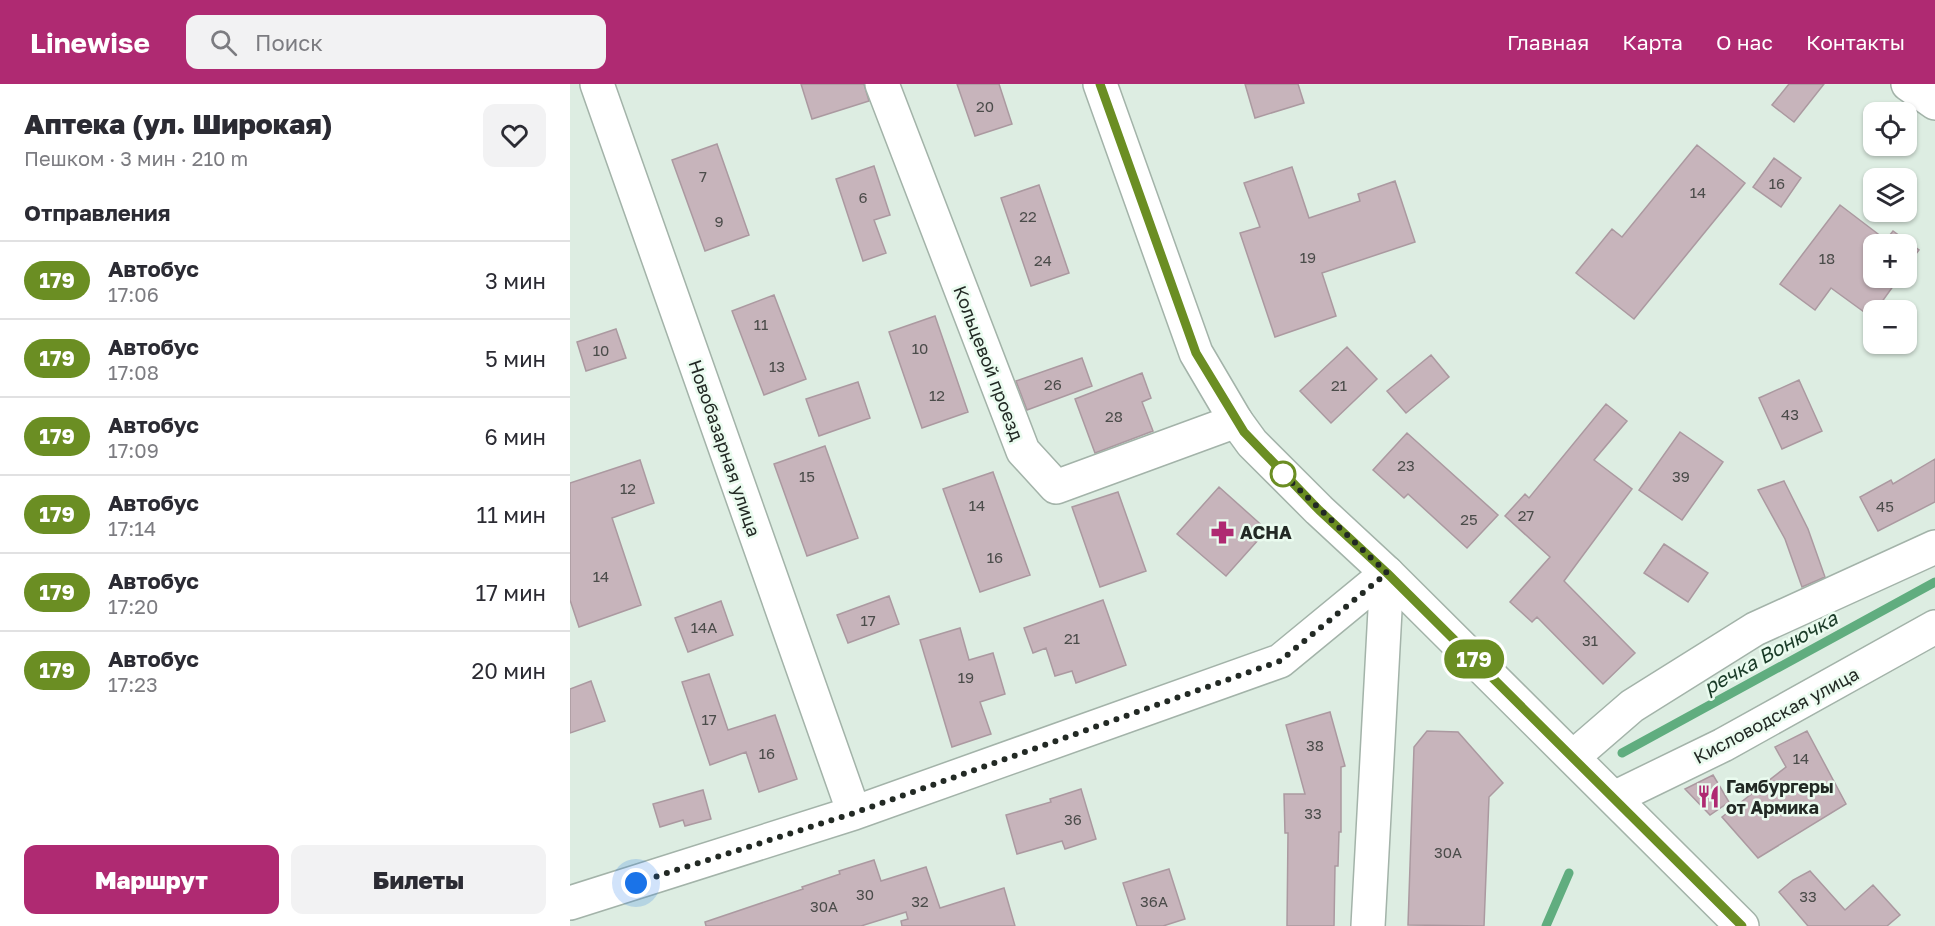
<!DOCTYPE html>
<html lang="ru">
<meta charset="utf-8">
<style>
:root{--surface:#fff;--page:#f2f2f3;--text:#2b2b33;--muted:#7c7c81;--line:#e1e1e2;--accent:#af2a72}
body{margin:0;font-family:"Golos Text",sans-serif;background:var(--page);color:var(--text);height:100vh;display:flex;flex-direction:column;font-size:22px;white-space:nowrap}
*{box-sizing:border-box;margin:0}
p{font-size:20px;color:var(--muted)}
.icon{flex:none;width:33px;height:33px;fill:none;stroke:currentColor;stroke-width:2;stroke-linecap:round;stroke-linejoin:round}
.map{position:relative;flex:1;overflow:hidden}
.details{display:flex;flex-direction:column;background:var(--surface);width:570px}
.details>*{flex:none}
.badge{padding:0 12px;border-radius:20px;font-size:21px;line-height:39px}
.fabs{position:absolute;left:1293px;top:18px;display:grid;gap:12px}
.fabs a{display:grid;place-items:center;width:54px;height:54px;border-radius:12px;background:var(--surface);box-shadow:0 2px 4px #0004;font-size:30px}
.you{position:absolute;width:30px;height:30px;margin:-15px;border:4px solid #fff;border-radius:50%;background:#1a73e8;box-shadow:0 0 0 9px #1a73e833}
.map>.badge{position:absolute;translate:-50% -50%;box-shadow:0 0 0 3px #fff}
h2{padding:0 24px;font-size:22px;line-height:54px}
.round{display:grid;place-items:center;flex:none;width:63px;height:63px;border-radius:12px;background:var(--page)}
.headline{display:flex;align-items:center;justify-content:space-between;height:102px;padding:0 24px}
h1{font-size:28px;font-weight:800;line-height:45px}
.primary-button{display:flex;gap:12px;margin-top:auto;padding:12px 24px}
.primary-button a{flex:1;height:69px;border-radius:12px;background:var(--accent);color:#fff;font-size:24px;font-weight:800;line-height:69px;text-align:center}
.primary-button a+a{background:var(--page);color:var(--text)}
ul{padding:0;list-style:none}
li{display:flex;align-items:center;gap:18px;height:78px;padding:0 24px;border-top:2px solid var(--line)}
li div{flex:1}
li b{display:block;font-size:22px}
li em{font-style:normal}
li .badge{min-width:66px;font-weight:700;text-align:center}
header{display:flex;align-items:center;gap:36px;box-sizing:border-box;height:84px;padding:0 30px;background:var(--accent);color:#fff}
header strong{font-size:28px}
nav{display:flex;gap:33px;margin-inline-start:auto;font-size:21px}
.search{width:420px;height:54px;background:var(--page);display:flex;align-items:center;gap:15px;box-sizing:border-box;padding:0 21px;border-radius:12px;color:var(--muted);font-size:22px}
main{display:flex;flex:1;min-height:0}
.map>svg:first-child{display:block}
</style>
<header>
<strong>Linewise</strong>
<div class="search"><svg class="icon" aria-label="search" viewBox="0 0 24 24"><circle cx="10" cy="10" r="6"/><path d="M15 15l6 6"/></svg>Поиск</div>
<nav><a>Главная</a><a>Карта</a><a>О нас</a><a>Контакты</a></nav>
</header>
<main>
<section class="details">
<div class="headline"><div><h1>Аптека (ул. Широкая)</h1><p>Пешком · 3 мин · 210 m</p></div><a class="round"><svg class="icon" aria-label="heart" viewBox="0 0 24 24"><path d="M12 20l-8-8c-3-5 5-10 8-4 3-6 11-1 8 4z"/></svg></a></div>
<h2>Отправления</h2>
<ul>
<li><span class="badge" style="background:#6b8e23;color:#fff">179</span><div><b>Автобус</b><p>17:06</p></div><em>3 мин</em></li>
<li><span class="badge" style="background:#6b8e23;color:#fff">179</span><div><b>Автобус</b><p>17:08</p></div><em>5 мин</em></li>
<li><span class="badge" style="background:#6b8e23;color:#fff">179</span><div><b>Автобус</b><p>17:09</p></div><em>6 мин</em></li>
<li><span class="badge" style="background:#6b8e23;color:#fff">179</span><div><b>Автобус</b><p>17:14</p></div><em>11 мин</em></li>
<li><span class="badge" style="background:#6b8e23;color:#fff">179</span><div><b>Автобус</b><p>17:20</p></div><em>17 мин</em></li>
<li><span class="badge" style="background:#6b8e23;color:#fff">179</span><div><b>Автобус</b><p>17:23</p></div><em>20 мин</em></li>
</ul>
<div class="primary-button"><a>Маршрут</a><a>Билеты</a></div>
</section>
<div class="map">
<svg width="1365" height="842" viewBox="0 0 1365 842">
<rect width="100%" height="100%" fill="#ddede2"/>
<g fill="none" stroke-linecap="round" stroke-linejoin="round">
<path stroke="#60ad7f" stroke-width="9" d="M1052 669 1365 498
M976 842 999 789"/>
</g>
<path fill="#c7b4bb" stroke="#ab99a0" stroke-width="1.5" d="M231 0H294L299 17 242 35Z
M387 0H429L442 40 405 52Z
M675 0H728L734 19 685 34Z
M1219 0H1254L1224 38 1202 21Z
M147 60 179 151 135 167 102 76Z
M1127 61 1175 99 1064 235 1006 189 1042 145 1052 153Z
M1204 74 1231 94 1211 123 1183 103Z
M304 82 320 131 304 136 316 169 293 177 266 95Z
M722 83 739 134 790 117 788 110 825 97 845 158 752 189 766 232 705 253 670 149 690 143 674 99Z
M469 101 499 189 461 202 431 114Z
M1270 121 1316 156 1323 147 1349 166 1336 183V160H1304V194H1329L1301 233 1261 204 1245 226 1210 200Z
M204 211 236 295 194 311 162 227Z
M365 232 398 328 352 344 319 248Z
M46 245 56 274 16 287 7 258Z
M777 263 807 295 761 339 730 307Z
M861 271 879 293 836 329 817 307Z
M512 274 522 302 457 326 446 297Z
M572 289 581 314 572 318 583 347 525 369 505 315Z
M1229 296 1252 347 1212 365 1189 314Z
M288 298 300 334 249 352 236 315Z
M1036 320 1057 337 1024 376 1062 405 994 497 1065 569 1033 600 967 533 962 538 940 518 980 473 935 432 955 410 959 414Z
M1110 348 1153 378 1112 436 1069 406Z
M837 349 928 431 897 464 838 410 834 414 803 386Z
M255 362 288 454 237 472 204 380Z
M1365 375V418L1308 447 1290 413 1321 396 1323 400Z
M70 376 84 419 42 434 71 521 9 543 0 516V399Z
M423 388 460 491 410 508 373 405Z
M1214 397 1238 445 1255 493 1232 503 1215 455 1188 406Z
M649 403 697 446 656 492 607 450Z
M548 408 576 487 530 503 502 423Z
M1094 460 1138 489 1118 518 1074 489Z
M319 512 329 540 278 559 267 531Z
M533 516 556 581 506 599 502 587 485 592 476 564 463 569 454 544Z
M151 517 163 551 118 568 105 534Z
M390 544 399 576 423 569 435 610 410 618 421 650 382 663 350 556Z
M139 590 158 646 205 631 227 695 189 708 176 668 140 681 112 598Z
M21 597 35 637 0 649V605Z
M760 628 775 682 771 683V748H769L768 782H765L764 842H717L718 749H715L714 710H735L716 641Z
M857 647 888 648 933 699 919 713 914 842 838 841 844 663Z
M1237 647 1276 720 1188 774 1152 733 1216 683 1205 663Z
M1143 691 1159 718 1140 731 1115 705Z
M511 705 526 755 495 765 492 757 447 770 436 731 481 718 480 715Z
M133 706 141 735 115 742 113 736 90 743 83 720Z
M304 776 311 797 356 783 370 824 434 804 445 842H332L331 837 338 835 336 828 291 842H136L135 838 233 805 232 803 270 790 269 787Z
M599 785 615 835 593 842H567L553 799Z
M1240 787 1275 826 1303 801 1330 831 1317 842H1238L1209 808 1223 796Z"/>
<g fill="none" stroke-linecap="round" stroke-linejoin="round">
<defs>
<path id="minor" d="M27 0 284 729
M312 0 453 367 486 403 666 337
M1338 0 1365 19
M1003 673 1062 622 1185 545 1365 463
M1044 714 1153 661 1365 543
M0 819 284 729 710 577 817 489
M798 842 817 489"/>
<path id="major" d="M530 0 626 269 666 337 682 359 749 426 817 489 1172 842"/>
</defs>
<use href="#minor" stroke="#a3b3a9" stroke-width="36"/>
<use href="#major" stroke="#a3b3a9" stroke-width="36"/>
<use href="#minor" stroke="#fff" stroke-width="33"/>
<use href="#major" stroke="#fff" stroke-width="33"/>
</g>
<g fill="none" stroke-linecap="round" stroke-linejoin="round">
<defs>
<path id="line" d="M530 0 626 269 674 348 749 426 817 489 1172 842"/>
</defs>
<use href="#line" stroke="#fff" stroke-width="14"/>
<use href="#line" stroke="#6b8e23" stroke-width="9"/>
<path stroke="#222924" stroke-width="6" stroke-dasharray="0 10.8" d="M66 799 284 729 710 577 817 489 713 390"/>
</g>
<defs>
<symbol id="pharmacy-bare" viewBox="-9 -9 18 18"><path d="M-2-6h4v4h4v4h-4v4h-4v-4h-4v-4h4Z" fill="#af2a72" stroke="#eafbef" stroke-width="2.5" paint-order="stroke"/></symbol>
<symbol id="restaurant-bare" viewBox="-9 -9 18 18"><path d="M-5-6h1v4h1v-4h1v4h1v-4h1v5L-1.5 .5V6h-2V.5L-5-1ZM5-6V6H3V1.5H1.5Q1.5-4 5-6Z" fill="#af2a72" stroke="#eafbef" stroke-width="2.5" paint-order="stroke"/></symbol>
</defs>
<g fill-rule="evenodd">
<use href="#pharmacy-bare" x="636" y="432" width="33" height="33"/>
<use href="#restaurant-bare" x="1122" y="696" width="33" height="33"/>
</g>
<circle fill="#fff" stroke="#6b8e23" stroke-width="3" cx="713" cy="390" r="12"/>
<g text-anchor="middle" dominant-baseline="central" stroke-width="5" stroke-linejoin="round" paint-order="stroke">
<g font-size="15" fill="#4b4c4a">
<text x="415" y="22">20</text>
<text x="133" y="92">7</text>
<text x="1207" y="99">16</text>
<text x="1128" y="108">14</text>
<text x="293" y="113">6</text>
<text x="458" y="132">22</text>
<text x="149" y="137">9</text>
<text x="738" y="173">19</text>
<text x="1257" y="174">18</text>
<text x="473" y="176">24</text>
<text x="191" y="240">11</text>
<text x="350" y="264">10</text>
<text x="31" y="266">10</text>
<text x="207" y="282">13</text>
<text x="483" y="300">26</text>
<text x="769" y="301">21</text>
<text x="367" y="311">12</text>
<text x="1220" y="330">43</text>
<text x="544" y="332">28</text>
<text x="836" y="381">23</text>
<text x="237" y="392">15</text>
<text x="1111" y="392">39</text>
<text x="58" y="404">12</text>
<text x="407" y="421">14</text>
<text x="1315" y="422">45</text>
<text x="956" y="431">27</text>
<text x="899" y="435">25</text>
<text x="425" y="473">16</text>
<text x="31" y="492">14</text>
<text x="298" y="536">17</text>
<text x="134" y="543">14А</text>
<text x="502" y="554">21</text>
<text x="1020" y="556">31</text>
<text x="396" y="593">19</text>
<text x="139" y="635">17</text>
<text x="745" y="661">38</text>
<text x="197" y="669">16</text>
<text x="1231" y="674">14</text>
<text x="743" y="729">33</text>
<text x="503" y="735">36</text>
<text x="878" y="768">30А</text>
<text x="295" y="810">30</text>
<text x="1238" y="812">33</text>
<text x="350" y="817">32</text>
<text x="584" y="817">36А</text>
<text x="254" y="822">30А</text>
</g>
<g font-size="18" fill="#222924" stroke="#eafbef">
<text transform="translate(419 279) rotate(69)">Кольцевой проезд</text>
<text transform="translate(155 364) rotate(71)">Новобазарная улица</text>
<text transform="translate(1206 631) rotate(-28)">Кисловодская улица</text>
</g>
<g font-size="18" font-weight="bold" fill="#222924" stroke="#eafbef" text-anchor="start">
<text x="670" y="448">АСНА</text>
<text x="1156" y="702">Гамбургеры<tspan x="1156" dy="21">от Армика</tspan></text>
</g>
<g font-size="20" font-style="italic" fill="#193a27" stroke="#eafbef">
<text transform="translate(1200 568) rotate(-29)">речка Вонючка</text>
</g>
</g>
</svg>
<div class="fabs">
<a><svg class="icon" aria-label="locate" viewBox="0 0 24 24"><circle cx="12" cy="12" r="6"/><path d="M12 2v4M12 18v4M2 12h4M18 12h4"/></svg></a>
<a><svg class="icon" aria-label="layers" viewBox="0 0 24 24"><path d="M12 4l9 5-9 5-9-5zM3 14l9 5 9-5"/></svg></a>
<a>+</a>
<a>−</a>
</div>
<div class="you" style="left:66px;top:799px"></div>
<b class="badge" style="left:904px;top:575px;background:#6b8e23;color:#fff">179</b>
</div>
</main>
